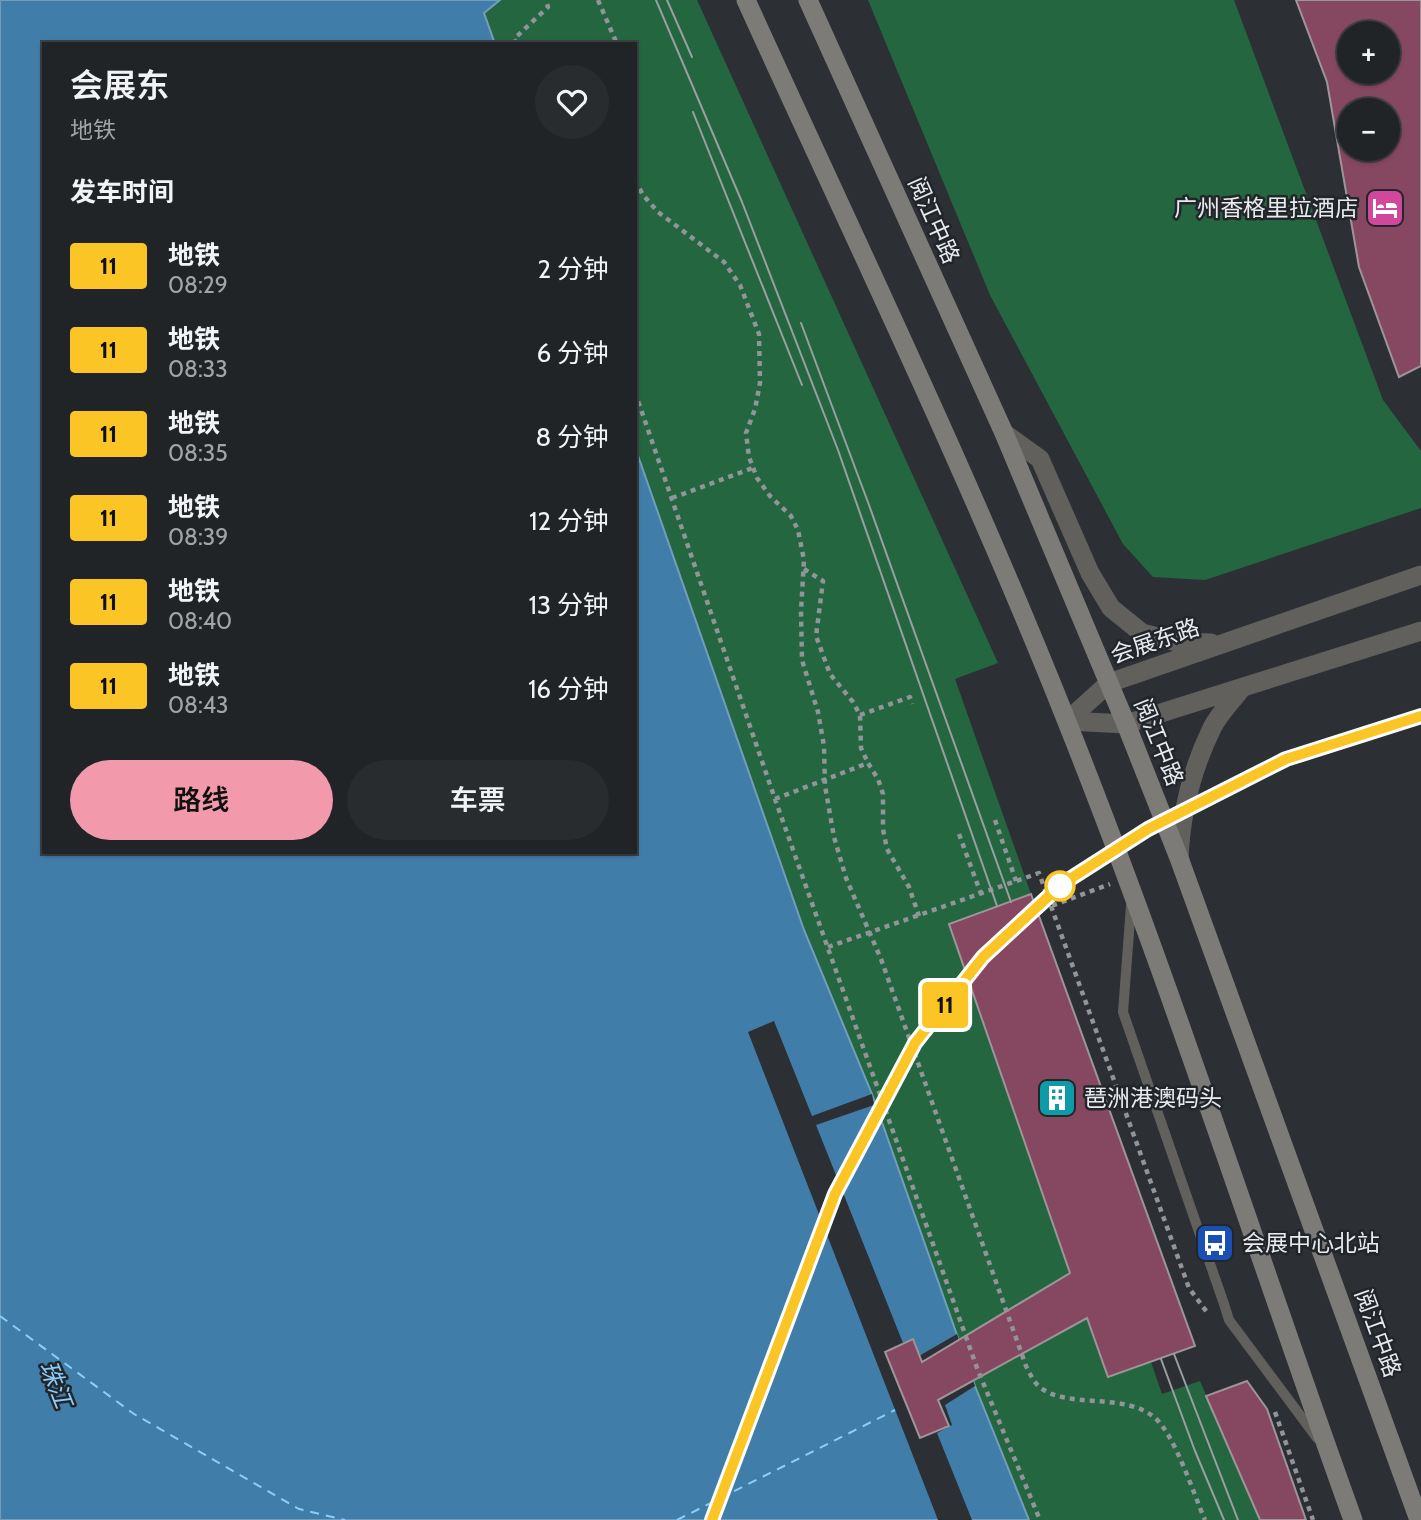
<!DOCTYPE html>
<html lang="zh">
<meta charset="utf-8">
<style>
:root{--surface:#212427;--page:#292c2f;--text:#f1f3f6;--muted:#a2a4a7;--line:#3e4144;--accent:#f29aac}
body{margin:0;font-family:Cabin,"Noto Sans SC",sans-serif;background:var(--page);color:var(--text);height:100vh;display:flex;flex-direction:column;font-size:26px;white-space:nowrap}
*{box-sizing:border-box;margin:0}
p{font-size:23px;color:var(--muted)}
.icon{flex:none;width:38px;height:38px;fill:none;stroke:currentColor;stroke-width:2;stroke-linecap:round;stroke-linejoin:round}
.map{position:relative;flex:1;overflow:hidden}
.panel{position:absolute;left:42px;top:42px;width:595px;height:812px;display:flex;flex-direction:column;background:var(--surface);border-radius:0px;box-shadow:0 2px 5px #0004,0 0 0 2px var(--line)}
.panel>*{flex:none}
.badge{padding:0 14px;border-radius:5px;font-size:24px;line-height:46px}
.tools{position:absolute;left:1337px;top:21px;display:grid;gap:14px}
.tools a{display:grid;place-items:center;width:63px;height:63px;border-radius:50%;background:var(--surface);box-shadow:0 2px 5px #0004,0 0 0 2px var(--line);font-size:35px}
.map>.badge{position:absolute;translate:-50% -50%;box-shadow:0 0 0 4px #fff}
h2{padding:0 28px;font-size:26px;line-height:63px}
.round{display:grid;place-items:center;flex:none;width:74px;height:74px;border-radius:37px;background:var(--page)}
.overview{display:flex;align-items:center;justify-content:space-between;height:119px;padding:0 28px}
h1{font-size:33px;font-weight:600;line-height:52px}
.cta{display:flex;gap:14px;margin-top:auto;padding:14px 28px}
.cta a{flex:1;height:80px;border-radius:42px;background:var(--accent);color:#111;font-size:28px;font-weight:600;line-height:80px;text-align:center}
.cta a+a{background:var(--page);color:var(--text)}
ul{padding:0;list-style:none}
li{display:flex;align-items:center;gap:21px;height:84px;padding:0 28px}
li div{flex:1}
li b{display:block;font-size:26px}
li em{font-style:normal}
li .badge{min-width:77px;font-weight:700;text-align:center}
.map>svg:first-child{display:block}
</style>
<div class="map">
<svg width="1421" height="1520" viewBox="0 0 1421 1520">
<rect width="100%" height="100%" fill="#2c3034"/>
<path fill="#246640" d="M500 0H697L998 663 955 679 1031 894 949 924 1108 1376 1151 1362 1162 1394 1200 1381 1260 1520H1029L975 1386 872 1094 804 930 635 447V44H495L484 12Z
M868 0H1234L1383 400 1421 451V508L1205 580 1153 577 1123 544 990 295Z"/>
<path fill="#407da8" stroke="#729ebd" stroke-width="2" d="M0 0H500L484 13 495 44H44V852H635V447L804 930 872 1094 975 1386 1029 1520H0Z"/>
<path fill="#2c3034" d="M774 1021 812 1116 872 1094 874 1105 816 1125 903 1343 919 1356 957 1334 975 1386 945 1405 952 1425 937 1433 972 1520H938L748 1032Z"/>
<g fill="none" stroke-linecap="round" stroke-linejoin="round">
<path stroke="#8aceff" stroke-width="2" stroke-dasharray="9 7" stroke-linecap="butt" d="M0 1316 134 1414 299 1509 345 1520
M677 1520 895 1410"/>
</g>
<path fill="#864761" stroke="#9d9598" stroke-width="2" fill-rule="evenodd" d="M1296 0H1421V366L1399 377 1359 267 1327 82ZM1349 33H1388V72H1349ZM1349 110H1388V149H1349Z
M1031 894 1195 1346 1108 1377 1087 1318 938 1400 949 1426 920 1438 885 1352 913 1339 922 1362 1070 1273 949 924Z
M1247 1381 1267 1409 1306 1520H1260L1206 1396Z"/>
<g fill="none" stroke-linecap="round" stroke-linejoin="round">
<path stroke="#919498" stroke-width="4.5" stroke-dasharray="5 5" stroke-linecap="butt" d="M598 0 617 44
M516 44 514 39 548 7 546 0
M635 180 643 195 658 212 724 262 740 285 759 334 760 383 755 409 746 433 749 457 757 478 770 496 791 516 798 530 804 560 801 611 802 660 818 712 824 746 825 786 834 837 846 878 881 959 1026 1366C1030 1374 1034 1383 1041 1388 1068 1409 1126 1392 1155 1418 1175 1435 1194 1495 1205 1520
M635 392 775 799 977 1368 1040 1520
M672 498 753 468
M804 569 823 581 816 636 830 674 853 702 860 715 861 748 868 763
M860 715 910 697 912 704
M775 799 868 763 878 779 883 794V829L887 849 909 887 919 916
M995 820 1016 881
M959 834 981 894
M1051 906 1189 1288 1209 1315
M828 947 1039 873 1051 906 1110 884
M1275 1412 1313 1520"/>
<path stroke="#62605d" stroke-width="10" d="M1131 906 1123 1012 1224 1304 1229 1320 1317 1438"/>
<path stroke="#62605d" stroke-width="19" d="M1004 433 1040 459 1090 573 1111 608 1142 633 1177 642 1211 643
M1067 721 1109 683 1421 575
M1067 721 1126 724 1421 631
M1179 858C1181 812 1192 769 1212 728 1219 714 1232 701 1241 689"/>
<path stroke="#7d7b77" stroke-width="19" d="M746 0C855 240 970 477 1067 722 1172 985 1257 1254 1353 1520
M808 0 1004 433 1126 724 1179 858 1419 1520"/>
<path stroke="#9b9fa2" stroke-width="2" d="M656 0 742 202 838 450 997 906
M667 0 692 57
M693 112 802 385
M801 323 869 505 1011 902
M1174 1354 1238 1520
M1161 1359 1195 1451 1224 1520"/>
</g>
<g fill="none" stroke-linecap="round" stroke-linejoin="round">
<defs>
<path id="line" d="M712 1520 835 1194 915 1043 983 957 1062 884 1148 829 1286 759 1421 716"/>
</defs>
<use href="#line" stroke="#fff" stroke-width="16"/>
<use href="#line" stroke="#fac525" stroke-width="10"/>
</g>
<defs>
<symbol id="hotel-square" viewBox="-11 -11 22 22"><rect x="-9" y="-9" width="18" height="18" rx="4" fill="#d1479c" stroke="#22262a"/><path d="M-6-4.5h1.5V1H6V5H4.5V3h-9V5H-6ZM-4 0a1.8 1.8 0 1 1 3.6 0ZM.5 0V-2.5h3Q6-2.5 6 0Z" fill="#fff"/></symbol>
<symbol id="building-square" viewBox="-11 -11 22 22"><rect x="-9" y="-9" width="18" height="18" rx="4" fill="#0f9aa8" stroke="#22262a"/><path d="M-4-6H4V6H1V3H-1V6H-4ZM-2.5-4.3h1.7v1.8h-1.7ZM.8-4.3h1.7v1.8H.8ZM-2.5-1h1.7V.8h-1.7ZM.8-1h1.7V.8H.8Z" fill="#fff"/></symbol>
<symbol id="bus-square" viewBox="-11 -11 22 22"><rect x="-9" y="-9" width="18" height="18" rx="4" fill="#1a4fb4" stroke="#22262a"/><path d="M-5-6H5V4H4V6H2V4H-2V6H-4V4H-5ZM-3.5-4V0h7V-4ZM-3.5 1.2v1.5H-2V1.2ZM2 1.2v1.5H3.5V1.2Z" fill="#fff"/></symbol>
</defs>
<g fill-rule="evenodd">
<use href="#hotel-square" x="1363" y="186" width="44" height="44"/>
<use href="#building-square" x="1035" y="1076" width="44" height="44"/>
<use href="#bus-square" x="1193" y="1221" width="44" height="44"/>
</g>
<circle fill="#fff" stroke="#fac525" stroke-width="3.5" cx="1060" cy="886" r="14"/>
<g text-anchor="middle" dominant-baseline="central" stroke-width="5" stroke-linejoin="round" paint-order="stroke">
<g font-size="23" fill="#e8ebee" stroke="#22262a" text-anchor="start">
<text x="1358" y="208" text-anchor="end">广州香格里拉酒店</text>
<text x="1084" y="1098">琶洲港澳码头</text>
<text x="1242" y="1243">会展中心北站</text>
</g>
<g font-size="23" fill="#e8ebee" stroke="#22262a">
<text transform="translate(934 220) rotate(66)">阅江中路</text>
<text transform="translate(1155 641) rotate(-19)">会展东路</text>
<text transform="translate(1159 742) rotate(68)">阅江中路</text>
<text transform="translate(1378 1333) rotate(70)">阅江中路</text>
</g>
<g font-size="24" font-style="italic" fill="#8aceff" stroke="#22262a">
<text transform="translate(56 1384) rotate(68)">珠江</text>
</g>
</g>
</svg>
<div class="tools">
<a>+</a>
<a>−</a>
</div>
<b class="badge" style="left:945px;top:1005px;background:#fac525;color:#111">11</b>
<section class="panel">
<div class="overview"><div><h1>会展东</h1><p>地铁</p></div><a class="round"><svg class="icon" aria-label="heart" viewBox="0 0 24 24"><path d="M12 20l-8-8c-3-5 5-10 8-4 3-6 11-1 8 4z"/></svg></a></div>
<h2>发车时间</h2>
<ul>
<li><span class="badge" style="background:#fac525;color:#111">11</span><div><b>地铁</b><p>08:29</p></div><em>2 分钟</em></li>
<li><span class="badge" style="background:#fac525;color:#111">11</span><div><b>地铁</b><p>08:33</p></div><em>6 分钟</em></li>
<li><span class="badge" style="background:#fac525;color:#111">11</span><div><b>地铁</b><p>08:35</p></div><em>8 分钟</em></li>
<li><span class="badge" style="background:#fac525;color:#111">11</span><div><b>地铁</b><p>08:39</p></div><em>12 分钟</em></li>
<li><span class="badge" style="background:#fac525;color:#111">11</span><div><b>地铁</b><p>08:40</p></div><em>13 分钟</em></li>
<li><span class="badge" style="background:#fac525;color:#111">11</span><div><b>地铁</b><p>08:43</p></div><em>16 分钟</em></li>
</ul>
<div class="cta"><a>路线</a><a>车票</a></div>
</section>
</div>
